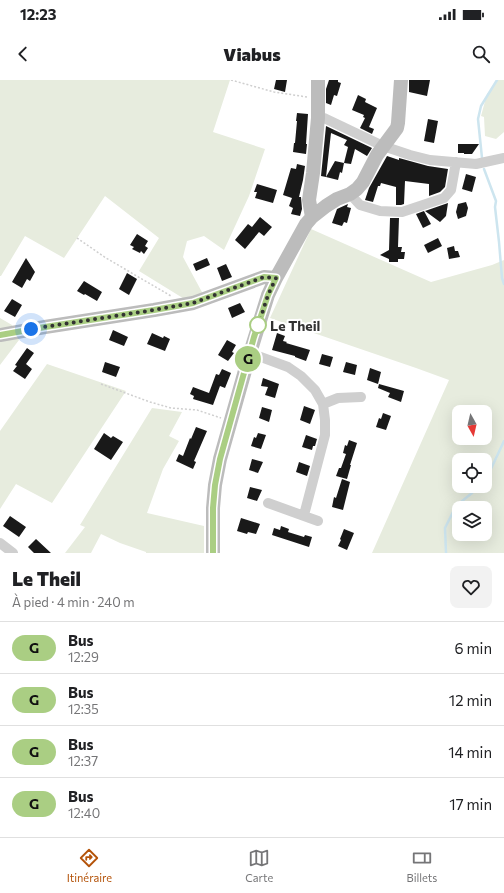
<!DOCTYPE html>
<html lang="fr">
<meta charset="utf-8">
<style>
:root{--surface:#fff;--page:#f2f2f2;--text:#202124;--muted:#757577;--line:#e0e0e0;--accent:#b45309}
body{margin:0;font-family:Commissioner,sans-serif;background:var(--page);color:var(--text);height:100vh;display:flex;flex-direction:column;font-size:15px;white-space:nowrap}
*{box-sizing:border-box;margin:0}
p{font-size:13px;color:var(--muted)}
.icon{flex:none;width:22px;height:22px;fill:none;stroke:currentColor;stroke-width:2;stroke-linecap:round;stroke-linejoin:round}
.map{position:relative;height:473px;overflow:hidden}
.side{display:flex;flex-direction:column;background:var(--surface);flex:1}
.side>*{flex:none}
.badge{padding:0 8px;border-radius:13px;font-size:14px;line-height:26px}
.needle{width:26px;rotate:172deg}
.buttons{position:absolute;left:452px;top:325px;display:grid;gap:8px}
.buttons a{display:grid;place-items:center;width:40px;height:40px;border-radius:8px;background:var(--surface);box-shadow:0 4px 16px #0002;font-size:20px}
.you{position:absolute;width:20px;height:20px;margin:-10px;border:3px solid #fff;border-radius:50%;background:#1a73e8;box-shadow:0 0 0 6px #1a73e833}
.map>.badge{position:absolute;translate:-50% -50%;box-shadow:0 0 0 2px #fff}
.round{display:grid;place-items:center;flex:none;width:42px;height:42px;border-radius:8px;background:var(--page)}
.overview{display:flex;align-items:center;justify-content:space-between;height:68px;padding:0 12px}
h1{font-size:19px;font-weight:800;line-height:30px}
ul{padding:0;list-style:none}
li{display:flex;align-items:center;gap:12px;height:52px;padding:0 12px;border-top:1px solid var(--line)}
li div{flex:1}
li b{display:block;font-size:15px}
li em{font-style:normal}
li .badge{min-width:44px;font-weight:700;text-align:center}
.status{display:flex;justify-content:space-between;align-items:center;height:28px;padding:0 20px;background:var(--surface);direction:ltr}
.status svg{height:11px;fill:currentColor}
header{display:flex;justify-content:space-between;align-items:center;height:52px;padding:0 12px;background:var(--surface);font-size:18px;font-weight:800}
.menu{display:flex;justify-content:space-around;align-items:center;height:56px;border-top:1px solid var(--line);background:var(--surface);font-size:11px;color:var(--muted)}
.menu a{display:grid;justify-items:center;gap:2px}
.menu .active{color:var(--accent)}
.map>svg:first-child{display:block}
</style>
<div class="status"><b>12:23</b><svg viewBox="0 0 49 12"><path d="M0 12V9h3v3zM5 12V6h3v6zM10 12V3h3v9zM15 12V0h3v12zM26 1h20v11H26zM47 4h2v5h-2z"/></svg></div>
<header><svg class="icon" aria-label="back" viewBox="0 0 24 24"><path d="M15 5l-7 7 7 7"/></svg>Viabus<svg class="icon" aria-label="search" viewBox="0 0 24 24"><circle cx="10" cy="10" r="6"/><path d="M15 15l6 6"/></svg></header>
<div class="map">
<svg width="504" height="473" viewBox="0 0 504 473">
<rect width="100%" height="100%" fill="#fff"/>
<path fill="#e7ecde" fill-rule="evenodd" d="M0 0H230L213 52 265 69 249 116 224 170 204 156 187 161 183 177 203 214 186 220 139 191 159 158 105 116 64 178 25 156 1 196H0Z
M498 0H504V52L496 59 485 56 484 37 481 36 487 14Z
M311 149 431 202 492 185 504 180V473H372L449 300 416 288 270 238ZM459 332H485V358H459ZM459 380H485V406H459ZM459 428H485V454H459Z
M0 238 12 245 19 260 0 285Z
M47 284 126 311 52 423 16 404 0 429V351Z
M152 328 182 332 169 356 179 361 163 389 147 433 204 446V473H146V472L120 463 101 454 91 473H65L85 447 80 445Z"/>
<g fill="none" stroke-linecap="round" stroke-linejoin="round">
<path stroke="#cde5ef" stroke-width="2.5" d="M482 78 478 39 481 26 497 0
M484 89 496 121 495 127 499 162 502 198 504 204
M485 398 489 393 504 361
M446 473 445 448 456 426 472 413 478 406"/>
</g>
<path fill="#191919" d="M276 0H287L285 12 274 9Z
M329 0H338V2L341 3 337 16 334 15 331 25 326 23V9Z
M409 0H430L427 16 409 12Z
M358 15 366 19 365 22 377 28 369 47 374 49 372 54 360 48 365 38 363 37 364 35 352 30Z
M297 33 308 34 306 64H307L306 74 293 72 294 63H295L297 41H296Z
M428 39 438 41 434 63 424 61Z
M326 46 372 68 367 76 355 69 351 84 344 83 348 67 344 65 347 60 331 53 326 97 321 96Z
M458 64H479L472 74H464V73H458Z
M387 76 399 80V78L428 86 448 89 445 107 440 112 429 116V104L405 101 404 124 401 125H396V107L381 103 380 106H378L373 122 365 120 369 108Z
M335 81 344 83 342 93 340 92 338 100 326 97Z
M297 84 305 86 303 100 299 117H301L302 129 300 136 291 134 293 128 289 126 292 118 283 115 291 88 296 89Z
M466 94 476 97 472 112 462 109Z
M257 104 277 110 273 123 255 118 257 112H254Z
M466 122 468 128 466 136 458 139 456 132 458 124Z
M448 123 446 136 440 142 425 131Z
M348 124 347 127 351 128 347 143 344 142 342 146 332 143 337 129Z
M424 131 431 144 423 148 416 134Z
M260 137 272 147 264 156 259 152 245 169 235 160 248 144 252 147Z
M390 138H399L398 167H402L401 172H405L404 179H398V182H389V179L380 175 389 170Z
M137 154 148 161 145 166 148 168 144 174 141 171 140 173 132 169 134 167 130 165Z
M438 158 442 166 428 173 424 165Z
M454 166 455 171H458L460 177 449 179 447 168Z
M26 178 35 192 30 201 27 199 22 208 12 202Z
M207 178 210 185 196 191 193 184Z
M226 184 232 197 222 201 217 188Z
M127 193 137 199 129 215 119 209Z
M84 201 102 212 97 221 85 214 84 215 77 211Z
M12 219 22 225 15 237 4 231Z
M240 223 245 232 232 238 228 228Z
M113 250 128 257 124 266 109 260Z
M152 253 163 258 164 256 170 259 165 271 147 264Z
M277 253 285 256 283 261 287 262 286 263 310 270 306 281 295 277V276L272 270Z
M227 260 236 265 232 272 234 273 228 281 218 275Z
M27 268 34 273 26 284 32 289 25 299 13 291 17 286 15 285Z
M322 274 333 277 330 287 319 284Z
M105 282 120 287 116 297 102 292Z
M346 282 357 285 355 295 343 292Z
M370 288 381 292 378 304 367 300Z
M222 289 231 293 225 308 220 306 213 325 193 319 194 316 190 314 193 307 209 313 216 294 219 295Z
M263 298 279 304 275 318 265 315 268 307 261 306Z
M379 304 404 311 401 322 388 317 390 313 378 308Z
M304 326 315 330 310 344 300 340Z
M262 327 272 330 269 342 259 338Z
M383 333 391 336 386 350 376 347 379 338 381 339Z
M196 347 207 351 194 381 196 382 193 389 176 381 179 374 183 376 190 358 191 359Z
M104 353 111 358 113 356 123 362 111 380 94 369Z
M258 353 266 355 261 369 251 366 254 357 256 358Z
M306 355 317 359 315 366H313L312 370 302 367Z
M349 360 357 363 350 385H351L347 399 336 396 339 388H341L346 374 343 373 345 365 347 366Z
M252 379 263 382 258 393 249 390Z
M299 382 310 386 307 396 296 392Z
M342 399 350 402 343 430 332 427 334 417 336 418Z
M250 407 262 410 257 421 247 418Z
M10 436 26 447 19 457 3 446Z
M241 438 260 444 256 454 248 452 247 454 237 451Z
M281 446 289 449 288 452 304 457 305 455 312 457 309 467 272 455 274 448 280 450Z
M344 449 354 453 347 470 338 466 341 460 340 459Z
M36 459 51 473H34L28 467Z"/>
<g fill="none" stroke-linecap="round" stroke-linejoin="round">
<path stroke="#cfcfcf" stroke-width="1.5" stroke-dasharray="2 2" stroke-linecap="butt" d="M231 0 274 12 307 17
M77 158 106 178 171 216
M101 304 150 322 171 328 197 330 221 338"/>
<path stroke="#cfcfcf" stroke-width="10" d="M318 38H324L383 66 410 75 430 80 476 84 504 78
M350 114 360 125 380 131 402 132 444 118 451 110 456 82
M250 273 288 287 301 296 315 310 323 324 325 340V355L304 435
M323 324 338 318 361 317
M268 423 318 441
M0 463 13 473"/>
<path stroke="#bcbcbc" stroke-width="14" d="M312 137 309 120 313 93 318 38V0
M0 255 45 247 154 230 193 223 264 197 276 198
M213 473V428L215 405 220 379 250 273 268 215 276 198 306 144 312 137 326 126 337 119 350 114 357 109 363 102 377 75 397 48 398 43 401 0"/>
</g>
<g fill="none" stroke-linecap="round" stroke-linejoin="round">
<defs>
<path id="line" d="M0 255 45 247 154 230 193 223 264 197 276 198 268 215 254 257 220 379 215 405 213 428V473"/>
</defs>
<use href="#line" stroke="#fff" stroke-width="9"/>
<use href="#line" stroke="#aace83" stroke-width="6"/>
<path stroke="#323232" stroke-width="4" stroke-dasharray="0 7.2" d="M31 249 154 230 193 223 264 197 276 198 268 215 258 246V245"/>
</g>
<circle fill="#fff" stroke="#aace83" stroke-width="2" cx="258" cy="245" r="8"/>
<g text-anchor="middle" dominant-baseline="central" stroke-width="4" stroke-linejoin="round" paint-order="stroke">
<g font-size="14" font-weight="bold" fill="#323232" stroke="#fff" text-anchor="start">
<text x="270" y="245">Le Theil</text>
</g>
</g>
</svg>
<div class="buttons">
<a><svg class="needle" viewBox="-14 -14 28 28"><path d="M0-13l5 13h-10z" fill="#e53935"/><path d="M0 13l5-13h-10z" fill="#757577"/></svg></a>
<a><svg class="icon" aria-label="locate" viewBox="0 0 24 24"><circle cx="12" cy="12" r="6"/><path d="M12 2v4M12 18v4M2 12h4M18 12h4"/></svg></a>
<a><svg class="icon" aria-label="layers" viewBox="0 0 24 24"><path d="M12 4l9 5-9 5-9-5zM3 14l9 5 9-5"/></svg></a>
</div>
<div class="you" style="left:31px;top:249px"></div>
<b class="badge" style="left:248px;top:279px;background:#aace83;color:#111">G</b>
</div>
<section class="side">
<div class="overview"><div><h1>Le Theil</h1><p>À pied · 4 min · 240 m</p></div><a class="round"><svg class="icon" aria-label="heart" viewBox="0 0 24 24"><path d="M12 20l-8-8c-3-5 5-10 8-4 3-6 11-1 8 4z"/></svg></a></div>
<ul>
<li><span class="badge" style="background:#aace83;color:#111">G</span><div><b>Bus</b><p>12:29</p></div><em>6 min</em></li>
<li><span class="badge" style="background:#aace83;color:#111">G</span><div><b>Bus</b><p>12:35</p></div><em>12 min</em></li>
<li><span class="badge" style="background:#aace83;color:#111">G</span><div><b>Bus</b><p>12:37</p></div><em>14 min</em></li>
<li><span class="badge" style="background:#aace83;color:#111">G</span><div><b>Bus</b><p>12:40</p></div><em>17 min</em></li>
</ul>
</section>
<nav class="menu">
<a class="active"><svg class="icon" aria-label="directions" viewBox="0 0 24 24"><path d="M12 3l9 9-9 9-9-9zM9 14v-3h6M13 9l2 2-2 2"/></svg>Itinéraire</a>
<a><svg class="icon" aria-label="map" viewBox="0 0 24 24"><path d="M3 6l6-2 6 2 6-2v14l-6 2-6-2-6 2zM9 4v14M15 6v14"/></svg>Carte</a>
<a><svg class="icon" aria-label="tickets" viewBox="0 0 24 24"><path d="M3 7h18v10H3zM15 7v10"/></svg>Billets</a>
</nav>
